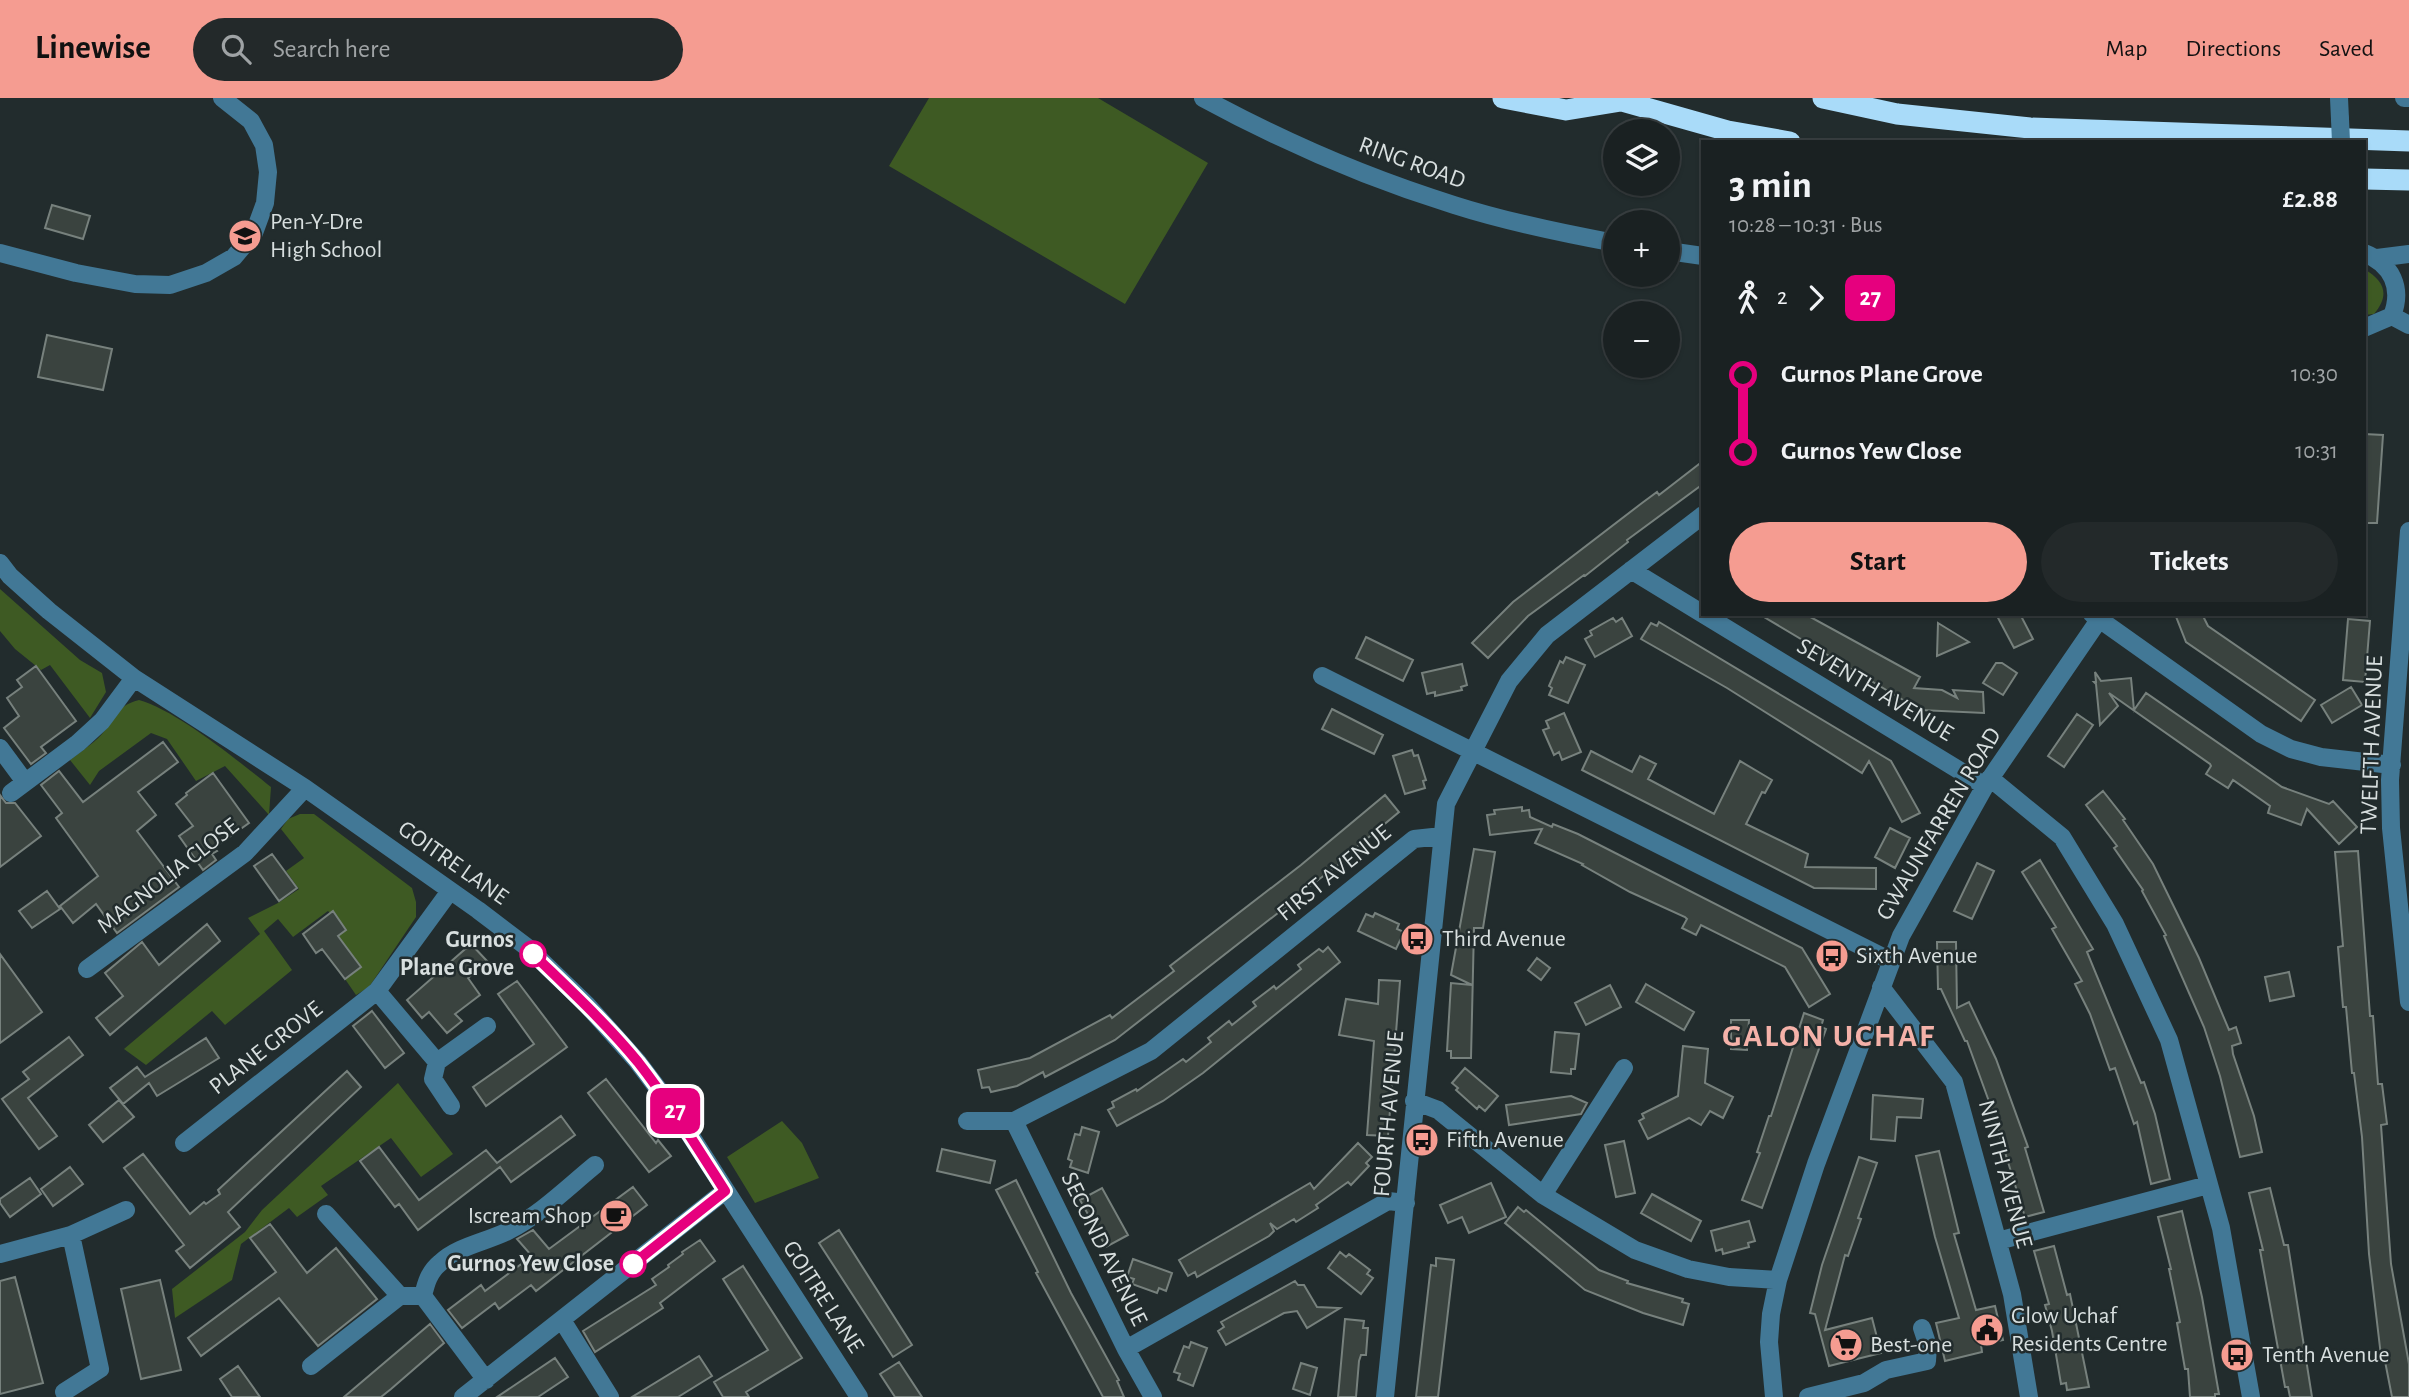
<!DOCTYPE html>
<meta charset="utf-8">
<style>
:root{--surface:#1a2122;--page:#23292a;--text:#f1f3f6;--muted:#9fa3a5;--line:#383e40;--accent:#f59c91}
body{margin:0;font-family:"Alegreya Sans",sans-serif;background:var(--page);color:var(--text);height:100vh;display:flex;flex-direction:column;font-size:26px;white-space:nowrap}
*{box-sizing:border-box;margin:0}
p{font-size:23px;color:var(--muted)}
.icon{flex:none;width:38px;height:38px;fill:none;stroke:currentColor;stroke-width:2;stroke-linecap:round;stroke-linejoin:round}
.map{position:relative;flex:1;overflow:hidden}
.sheet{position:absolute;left:1701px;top:42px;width:665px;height:476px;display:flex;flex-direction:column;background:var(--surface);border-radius:0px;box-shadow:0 2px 5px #0004,0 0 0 2px var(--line)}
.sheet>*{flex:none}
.badge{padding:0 14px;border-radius:10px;font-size:24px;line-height:46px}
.tools{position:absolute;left:1603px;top:21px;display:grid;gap:14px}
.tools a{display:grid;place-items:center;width:77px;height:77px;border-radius:50%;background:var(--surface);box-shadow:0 2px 5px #0004,0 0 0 2px var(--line);font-size:35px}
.map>.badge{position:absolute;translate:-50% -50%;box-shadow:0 0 0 4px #fff}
.legs{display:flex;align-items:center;gap:10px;height:77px;padding:0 28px;font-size:23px}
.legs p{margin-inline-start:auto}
.headline{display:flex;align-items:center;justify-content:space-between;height:119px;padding:0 28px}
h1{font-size:38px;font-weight:700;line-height:52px}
.primary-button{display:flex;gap:14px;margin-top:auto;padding:14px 28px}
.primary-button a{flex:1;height:80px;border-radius:42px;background:var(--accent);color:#111;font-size:28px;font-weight:700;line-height:80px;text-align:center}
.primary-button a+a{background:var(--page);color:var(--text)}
ul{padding:0 28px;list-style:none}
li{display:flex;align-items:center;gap:24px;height:77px;font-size:26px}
li i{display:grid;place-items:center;width:10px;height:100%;margin:0 9px;background:currentColor}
li i::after{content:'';width:18px;height:18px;margin:-9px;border:5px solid;border-radius:50%;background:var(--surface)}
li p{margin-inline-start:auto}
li:first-child i{background:linear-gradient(#0000 50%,currentColor 0)}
li:last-child i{background:linear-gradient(currentColor 50%,#0000 0)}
header{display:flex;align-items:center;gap:42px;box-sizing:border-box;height:98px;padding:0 35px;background:var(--accent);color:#111}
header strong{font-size:33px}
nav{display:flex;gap:38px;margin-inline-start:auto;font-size:24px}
.search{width:490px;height:63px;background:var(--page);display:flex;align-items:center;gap:18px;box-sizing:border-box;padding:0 24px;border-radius:38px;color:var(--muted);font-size:26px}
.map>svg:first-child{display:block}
</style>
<header>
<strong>Linewise</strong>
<div class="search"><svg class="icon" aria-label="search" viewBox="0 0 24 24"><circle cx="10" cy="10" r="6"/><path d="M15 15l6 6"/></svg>Search here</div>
<nav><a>Map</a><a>Directions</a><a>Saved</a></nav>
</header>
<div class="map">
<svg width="2409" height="1299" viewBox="0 0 2409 1299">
<rect width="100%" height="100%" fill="#222c2d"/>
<path fill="#3e5a23" d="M929 0H1098L1208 65 1125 206 889 68Z
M2364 171C2385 183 2390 197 2374 216L2364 217Z
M0 491 80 562 102 575 106 594 90 620 50 567 41 572 15 551 0 533Z
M139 602C178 613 238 663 271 689L269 717 225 668 196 683 167 641 151 635 99 673 90 687 70 662C80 654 93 646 102 636 116 620 114 609 139 602Z
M300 716H314L412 790 416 804V819L369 889 356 897 345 881 361 869 338 838 346 831 328 813 293 839 278 821 264 833 292 872 225 927 212 913 146 967 124 951 260 836 248 820 278 805 299 791 286 773 304 760 281 731 288 721Z
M398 985 453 1056 421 1079 391 1040 321 1088 328 1097 297 1119 289 1110 241 1146 232 1182 175 1220 172 1191 245 1134 262 1112Z
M782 1023 802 1045 819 1080 755 1105 727 1059Z"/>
<path fill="#3a433f" stroke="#77817d" stroke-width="2" d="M52 107 90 118 83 141 45 130Z
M47 237 112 251 103 292 38 279Z
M2364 336 2383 337 2377 425H2364Z
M1703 363V386L1627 442 1628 444 1585 478 1584 477 1528 518 1488 560 1472 545 1513 504 1642 405 1657 394 1659 397Z
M1759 516H1805L1920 579 1914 590 1942 592 1957 600 1953 592 1983 594 1984 615 1920 612Z
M1996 516H2020L2033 541 2014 550Z
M2175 516H2202L2208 528 2315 602 2301 623 2186 544Z
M1613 520 1616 524 1622 520 1632 538 1595 559 1585 541 1592 537 1590 533Z
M2348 521 2370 523 2365 584 2343 582Z
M1659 524 1891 663 1920 715 1902 724 1869 663 1862 675 1727 590 1641 541 1651 525 1657 528Z
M1938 525 1969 544 1937 558Z
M1366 539 1413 562 1403 583 1356 560Z
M1566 559 1585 567 1568 605 1549 597 1552 590 1549 588 1560 563 1563 565Z
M1996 565H2002L2017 575 2003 597 1983 585Z
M1462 566 1467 587 1461 589 1462 592 1435 598V594L1427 596 1422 575Z
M36 568 76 623 41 649 46 655 31 666 4 630 19 618 7 600 22 589 17 582Z
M2095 574 2101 583 2131 580 2134 612 2146 595 2282 689 2329 706 2333 703 2357 729 2339 746 2307 711 2301 727 2268 715 2270 708 2233 682 2228 690 2206 676 2211 668 2210 666 2109 595 2118 608 2100 627 2096 586 2094 584H2096Z
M2351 589 2362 607 2332 625 2321 607Z
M1332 611 1383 637 1374 656 1322 631Z
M1564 615 1581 654 1562 662 1559 654 1554 657 1543 632 1549 630 1546 623Z
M2077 616 2093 627 2064 669 2048 658Z
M163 644 178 664 138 694 156 717 137 733 179 789 117 835 96 806 73 825 60 808 98 778 56 720 62 715 41 687 59 673 83 704Z
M1412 652 1414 658 1418 657 1426 682 1423 683 1425 690 1405 696 1393 658Z
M1591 653 1632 674 1640 658 1656 666 1648 681 1714 716 1740 663 1772 682 1765 695 1762 694 1746 726 1808 756 1805 769 1876 770V791L1814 790 1582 672Z
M213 675 249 725 214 750 217 753 212 756 216 762 203 772 179 738 193 728 176 706 187 697 186 695Z
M2103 693 2125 721 2123 722 2153 766 2199 860 2229 932 2236 929 2241 945 2232 948 2233 956 2254 1018 2262 1054 2240 1059 2220 978 2204 929 2164 838 2166 837 2142 793 2143 792 2114 750 2117 748 2086 707Z
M0 697 6 705H15L41 738 0 769Z
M1385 697 1399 714 1340 763 1341 765 1291 802 1292 804 1115 942 1045 979 1043 974 1017 988 991 994 989 989 982 990 978 972 1030 960 1110 917 1112 920 1174 873 1170 868 1301 767Z
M1522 709V713L1529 712 1530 719 1552 729 1553 726 1578 736 1802 850 1830 896 1809 909 1785 869 1701 827 1696 837 1682 830 1687 821 1685 819 1630 794 1582 767 1583 766 1535 745 1542 731 1490 737 1487 717 1495 716 1494 712Z
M1890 730 1910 740 1895 770 1875 759Z
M1474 751 1495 754 1483 830H1474L1471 960H1451V953H1447L1451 885 1472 887 1451 877Z
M2358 753 2370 918H2373L2378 986H2382L2387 1026 2381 1027 2391 1166 2409 1266V1299H2392L2384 1258H2381L2369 1156 2362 1039 2354 975H2352L2346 909H2343L2338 849 2343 848 2335 754Z
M272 756 297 790 279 803 254 768Z
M2040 762 2093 851 2087 854 2141 985 2144 984 2155 1016 2170 1081 2151 1086 2137 1024 2134 1026 2115 970 2110 972 2090 916 2075 886 2082 883 2052 831 2056 829 2022 774Z
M1977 765 1994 773 1972 821 1954 813Z
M47 793 60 811 32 830 19 813Z
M333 813 346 832 338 838 361 869 345 881 322 851 316 855 303 836Z
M1375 815 1399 826 1397 831 1404 834 1396 851 1358 833 1366 816 1373 819Z
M207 826 220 843 110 937 96 920 123 898 105 875 142 844 159 867Z
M1937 844H1956L1957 910 1969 904 1996 961 2028 1049 2025 1050 2044 1114 2025 1119 1991 1009 1967 943H1965L1941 891H1938Z
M471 846 487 863 468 880 480 897 455 916 462 923 447 935 429 914 422 920 407 902Z
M1328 849 1340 864 1203 975 1163 1003 1117 1028 1108 1012 1114 1009 1112 1004 1136 991 1137 993 1183 961 1186 964 1211 944 1208 940 1229 923 1232 927 1256 908 1253 904 1274 888 1276 891 1301 871 1298 867 1319 851 1323 854Z
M0 856 42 914 0 945Z
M1537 860 1550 870 1541 882 1528 872Z
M2289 874 2294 898 2270 903 2265 879Z
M1379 882 1400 883 1388 1038 1367 1037 1374 943 1339 937 1346 901 1378 906Z
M517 883 567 949 486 1008 473 989 534 946 498 896Z
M1646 886 1694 914 1684 932 1636 904Z
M1610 887 1621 909 1586 927 1575 905Z
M372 913 404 955 385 970 353 928Z
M1804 915 1823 922 1821 929 1826 931 1762 1110 1742 1102 1760 1055 1757 1054 1769 1018H1771Z
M1731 922H1749L1747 952 1731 951Z
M1555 934 1579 936 1575 971H1571V976L1551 974Z
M69 939 83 957 28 1000 57 1038 39 1051 2 1001 29 981 23 974Z
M206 940 219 960 157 998 149 985 123 1006 110 990 137 969 145 979Z
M1683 948 1708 951 1705 985 1733 999 1723 1020 1710 1013 1701 1027 1689 1020 1648 1041 1639 1023 1644 1020 1642 1016 1678 998Z
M1465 970 1498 998 1485 1013 1479 1008 1477 1011 1456 992 1458 990 1452 985Z
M347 973 361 989 228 1114 240 1129 190 1170 176 1153 184 1147 124 1070 143 1056 190 1116 204 1104 206 1106 220 1096 218 1092Z
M606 981 656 1045 658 1042 671 1058 649 1074 588 995Z
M1873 997 1923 1001 1921 1020 1897 1019 1895 1043 1871 1041Z
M1571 998 1587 1005 1581 1016 1509 1027 1506 1007Z
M119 1002 134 1019 103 1044 89 1027Z
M561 1018 575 1037 511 1084 500 1069 418 1132 399 1106 395 1109 360 1063 379 1049 419 1102 486 1052 497 1065Z
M1082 1029 1099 1034 1088 1075 1070 1069 1072 1063 1068 1061 1075 1036 1080 1037Z
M1624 1043 1635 1095 1616 1099 1605 1047Z
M1358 1045 1372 1059 1366 1065 1369 1068 1351 1087 1348 1084 1316 1107 1318 1110 1296 1124 1294 1121 1277 1131 1270 1125 1274 1133 1269 1138 1197 1179 1195 1174 1188 1178 1179 1162 1310 1085 1314 1091Z
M942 1051 995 1063 990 1085 937 1073Z
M1939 1053 1959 1135 1954 1136 1976 1212 1995 1208 2003 1242 1981 1247 1982 1254 1945 1263 1936 1225 1959 1220 1935 1139 1916 1058Z
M1859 1059 1877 1065 1858 1120 1861 1121 1848 1158 1845 1157 1825 1232 1872 1220 1881 1255 1829 1268 1815 1216 1810 1215 1822 1167Z
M70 1069 83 1086 53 1108 41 1091Z
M30 1080 41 1096 10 1119 0 1105V1101Z
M1016 1082 1071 1195 1119 1282 1117 1283 1124 1299H1103L1036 1175 1038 1174 996 1092Z
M1491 1085 1506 1119 1469 1135 1462 1119 1448 1125 1440 1107Z
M633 1089 647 1107 536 1193 531 1187 499 1211 495 1205 462 1230 448 1212 481 1187 485 1193 532 1158 517 1141 533 1132 549 1151Z
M1102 1090 1128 1137 1106 1149 1080 1102Z
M2270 1090 2284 1147H2288L2312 1299H2290L2288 1289H2285L2260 1152H2263L2249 1095Z
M1652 1096 1701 1123 1691 1143 1641 1115Z
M1518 1109 1524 1114 1526 1112 1599 1172 1628 1183 1627 1185 1683 1201 1682 1204 1689 1206 1683 1227 1643 1215 1585 1192 1505 1125Z
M2182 1113 2202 1199 2219 1296H2215V1299H2190L2188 1271H2185L2177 1225 2180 1224 2169 1171H2171L2158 1119Z
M1749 1123 1755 1143 1748 1145 1749 1149 1723 1156 1722 1151 1716 1153 1711 1133Z
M270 1126 307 1175 336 1150 377 1201 318 1248 279 1200 201 1258 188 1240 276 1174 250 1140Z
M839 1132 912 1247 893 1259 819 1145Z
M700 1142 715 1163 660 1205 663 1210 595 1254 583 1233 656 1187 652 1181 669 1169 668 1167 683 1156 682 1154Z
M2054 1148 2067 1197 2070 1196 2089 1289 2067 1292 2066 1285 2061 1286 2052 1233 2045 1207 2049 1206 2034 1153Z
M1340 1154 1346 1159 1349 1156 1370 1172 1367 1176 1373 1180 1361 1196 1328 1170Z
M1436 1160 1454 1162 1438 1299H1416L1431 1167 1436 1168Z
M1133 1161 1172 1175 1166 1193 1159 1190 1157 1195 1132 1186 1134 1181 1127 1179Z
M743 1168 802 1260 746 1294 749 1299H723L714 1284 768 1252 723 1181Z
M15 1179 43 1285 0 1296V1183Z
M160 1182 181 1272 141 1281 121 1191Z
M1295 1183 1298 1187H1304L1317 1209 1340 1210 1307 1230 1297 1213 1284 1215 1226 1247 1218 1233 1224 1229 1221 1224Z
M1345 1221 1364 1223 1363 1230H1368L1366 1257H1361L1359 1263 1356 1299H1338Z
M430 1226 444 1245 391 1291 381 1299H344Z
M1191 1244 1207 1250 1193 1288 1178 1282 1180 1276 1174 1274 1184 1248 1189 1250Z
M699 1258 712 1278 678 1299H632Z
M555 1260 568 1279 538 1299H497Z
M899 1264 922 1299H895L880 1276Z
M1301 1265 1317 1270 1310 1297 1293 1291Z
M238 1268 248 1282 260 1299H232L220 1281Z"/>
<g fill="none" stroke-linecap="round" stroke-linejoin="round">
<path stroke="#427896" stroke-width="18" d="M1203 0C1282 43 1367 80 1454 107 1507 124 1561 135 1615 145
M2339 0 2340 21
M2404 0H2409
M1668 153 1703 158
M0 155 76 175 135 186 170 187 206 175 234 159 254 135 265 105 268 74 264 47 251 23 222 0
M2364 155C2392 166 2403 190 2392 218L2364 230
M2377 160 2409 156
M2392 218 2409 227
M2409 433 2390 682 2391 730 2409 904
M0 465 10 478 49 513 134 580 305 690 478 812 528 850 587 907 637 963 674 1012 859 1299
M1631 472 1703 516
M1703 516 1985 688
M2092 516 2261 636 2291 651 2321 659 2392 667
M1322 578 1891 863
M0 650 25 684
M1990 680 2062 739 2115 826 2169 942 2221 1130 2251 1299
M11 695 78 645 102 623 134 580
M87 871 245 755 305 690
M1881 889 1954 984 2012 1196 2029 1299
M377 893 437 964 487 928
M437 964 433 981 451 1008
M1414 1003 1438 1012 1543 1097 1635 1152 1688 1171 1729 1179 1778 1182
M967 1023H1014L1151 953 1414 741 1442 738
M1014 1023 1126 1251 1153 1299
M184 1045 377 893 450 793
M1543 1097 1624 970
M326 1116 400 1198
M1998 1143 2208 1087
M0 1156 71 1137 126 1112
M423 1198 486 1282
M562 1222 610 1299
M1126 1251 1388 1103 1406 1105
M311 1268 400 1198H423C426 1185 429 1174 440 1165 458 1148 486 1144 508 1133 540 1117 568 1089 595 1067
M64 1294 100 1271 71 1137
M463 1299 725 1093
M1385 1299 1446 706 1509 583 1547 537 1703 417
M1774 1299 1769 1244 1771 1216 1778 1182 1816 1066 1901 838 1985 688 2103 516
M1808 1299 1864 1285 1886 1272 1927 1263 1928 1248 1922 1230"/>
<path stroke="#a9dbf9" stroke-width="21" d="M1503 0 1566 12 1621 3
M1611 0 1728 33 1790 44
M1823 0 1897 16 2030 30 2409 43
M2364 81 2409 82"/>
<path stroke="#427896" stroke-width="18" d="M2340 21 2341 44"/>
</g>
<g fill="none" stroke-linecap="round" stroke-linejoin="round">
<defs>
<path id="line-1" d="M533 856C569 891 606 925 638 964 670 1005 697 1049 725 1093L633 1166"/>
</defs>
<use href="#line-1" stroke="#fff" stroke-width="16"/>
<use href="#line-1" stroke="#e6007e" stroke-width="10"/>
</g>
<defs>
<symbol id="school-disc" viewBox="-11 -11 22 22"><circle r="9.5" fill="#f59c91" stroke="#222c2d"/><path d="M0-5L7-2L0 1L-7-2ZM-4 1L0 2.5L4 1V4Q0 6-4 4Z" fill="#111"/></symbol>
<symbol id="bus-disc" viewBox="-11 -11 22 22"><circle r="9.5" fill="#f59c91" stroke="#222c2d"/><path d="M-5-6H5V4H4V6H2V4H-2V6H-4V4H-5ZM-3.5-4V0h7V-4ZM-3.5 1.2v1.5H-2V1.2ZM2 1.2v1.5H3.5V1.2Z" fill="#111"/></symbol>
<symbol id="cafe-disc" viewBox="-11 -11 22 22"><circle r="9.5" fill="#f59c91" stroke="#222c2d"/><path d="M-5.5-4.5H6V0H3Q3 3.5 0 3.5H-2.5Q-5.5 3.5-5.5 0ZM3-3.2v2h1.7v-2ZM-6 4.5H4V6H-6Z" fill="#111"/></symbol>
<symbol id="civic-disc" viewBox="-11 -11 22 22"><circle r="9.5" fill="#f59c91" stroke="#222c2d"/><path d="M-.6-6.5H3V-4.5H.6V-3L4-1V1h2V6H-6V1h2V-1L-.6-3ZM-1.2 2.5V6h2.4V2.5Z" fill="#111"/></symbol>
<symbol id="supermarket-disc" viewBox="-11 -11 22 22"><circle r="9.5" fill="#f59c91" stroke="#222c2d"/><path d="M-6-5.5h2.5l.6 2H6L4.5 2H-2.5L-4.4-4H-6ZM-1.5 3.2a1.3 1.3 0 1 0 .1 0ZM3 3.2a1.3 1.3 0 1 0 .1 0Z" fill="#111"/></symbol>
</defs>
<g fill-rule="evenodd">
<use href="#school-disc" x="226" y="119" width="38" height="38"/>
<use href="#bus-disc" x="1398" y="822" width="38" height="38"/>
<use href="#bus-disc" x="1813" y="839" width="38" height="38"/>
<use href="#bus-disc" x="1403" y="1023" width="38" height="38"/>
<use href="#cafe-disc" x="597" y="1099" width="38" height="38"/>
<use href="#civic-disc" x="1968" y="1213" width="38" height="38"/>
<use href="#supermarket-disc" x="1827" y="1228" width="38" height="38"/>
<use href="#bus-disc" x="2218" y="1238" width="38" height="38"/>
</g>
<g fill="#fff" stroke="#e6007e" stroke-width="3.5">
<circle cx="533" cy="856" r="12"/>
<circle cx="633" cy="1166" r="12"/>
</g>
<g text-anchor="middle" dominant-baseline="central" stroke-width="5" stroke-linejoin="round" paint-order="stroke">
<g font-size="24" fill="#d8dfdf" stroke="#222c2d">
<text transform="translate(1412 65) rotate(20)">RING ROAD</text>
<text transform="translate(1875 592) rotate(31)">SEVENTH AVENUE</text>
<text transform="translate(2372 647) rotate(-88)">TWELFTH AVENUE</text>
<text transform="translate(1939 726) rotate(-59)">GWAUNFARREN ROAD</text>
<text transform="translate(453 765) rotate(35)">GOITRE LANE</text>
<text transform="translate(1334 775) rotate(-39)">FIRST AVENUE</text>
<text transform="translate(168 778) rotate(-38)">MAGNOLIA CLOSE</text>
<text transform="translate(266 950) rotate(-38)">PLANE GROVE</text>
<text transform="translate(1389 1016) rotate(-85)">FOURTH AVENUE</text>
<text transform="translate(2005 1076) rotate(75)">NINTH AVENUE</text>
<text transform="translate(1104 1151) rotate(64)">SECOND AVENUE</text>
<text transform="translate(823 1199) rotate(57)">GOITRE LANE</text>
</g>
<g font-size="24" fill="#d8dfdf" stroke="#222c2d" text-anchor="start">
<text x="270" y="124">Pen-Y-Dre<tspan x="270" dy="28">High School</tspan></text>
<text x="1442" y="841">Third Avenue</text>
<text x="1856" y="858">Sixth Avenue</text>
<text x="1446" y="1042">Fifth Avenue</text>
<text x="592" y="1118" text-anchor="end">Iscream Shop</text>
<text x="2011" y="1218">Glow Uchaf<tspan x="2011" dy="28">Residents Centre</tspan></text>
<text x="1870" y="1247">Best-one</text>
<text x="2262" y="1257">Tenth Avenue</text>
</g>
<g font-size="24" font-weight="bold" fill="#d8dfdf" stroke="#222c2d" text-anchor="end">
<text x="514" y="842">Gurnos<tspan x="514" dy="28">Plane Grove</tspan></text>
<text x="614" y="1166">Gurnos Yew Close</text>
</g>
<g font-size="32" font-weight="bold" letter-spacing="2" fill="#f5b2a9" stroke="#222c2d">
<text x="1829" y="938">GALON UCHAF</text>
</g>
</g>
</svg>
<div class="tools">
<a><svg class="icon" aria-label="layers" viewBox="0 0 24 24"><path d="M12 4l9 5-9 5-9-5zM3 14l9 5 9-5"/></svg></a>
<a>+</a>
<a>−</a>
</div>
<b class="badge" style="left:675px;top:1013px;background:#e6007e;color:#fff">27</b>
<section class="sheet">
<div class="headline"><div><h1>3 min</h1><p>10:28 – 10:31 · Bus</p></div><b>£2.88</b></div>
<div class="legs"><svg class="icon" aria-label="walk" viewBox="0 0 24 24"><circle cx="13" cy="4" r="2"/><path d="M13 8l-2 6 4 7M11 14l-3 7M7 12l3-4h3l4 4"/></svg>2<svg class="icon" aria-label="forward" viewBox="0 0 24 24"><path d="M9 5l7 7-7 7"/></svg><b class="badge" style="background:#e6007e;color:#fff">27</b></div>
<ul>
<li><i style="color:#e6007e"></i><b>Gurnos Plane Grove</b><p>10:30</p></li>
<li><i style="color:#e6007e"></i><b>Gurnos Yew Close</b><p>10:31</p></li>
</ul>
<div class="primary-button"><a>Start</a><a>Tickets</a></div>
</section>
</div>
